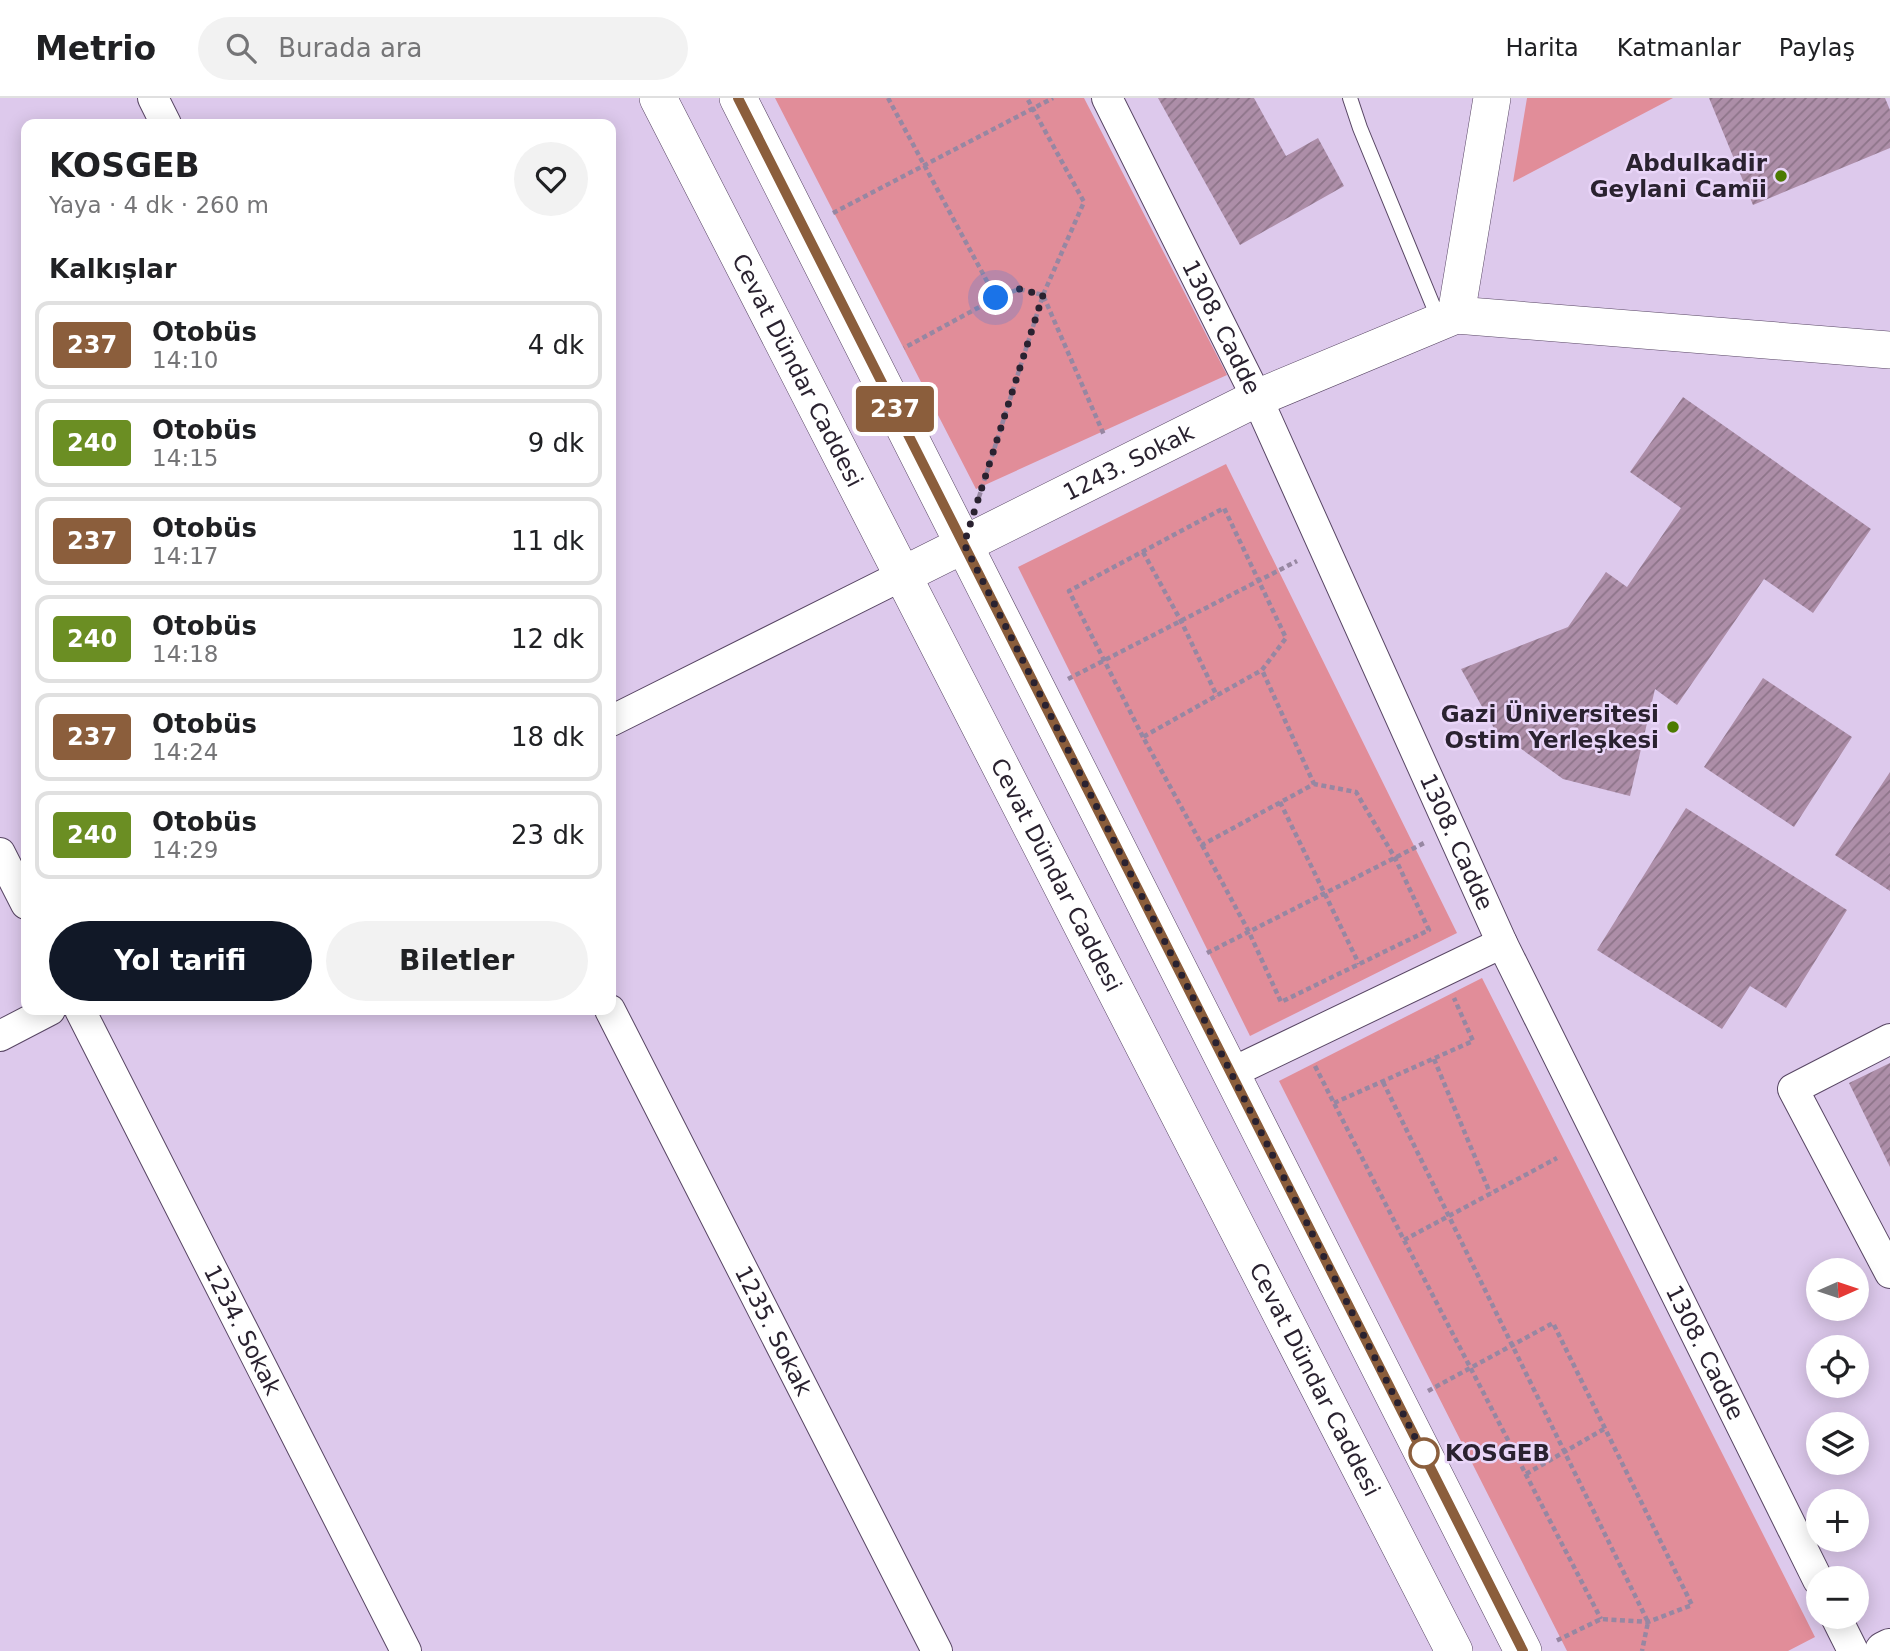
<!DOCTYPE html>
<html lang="tr">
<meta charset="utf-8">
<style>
:root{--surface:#fff;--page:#f2f2f2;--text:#202124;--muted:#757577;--line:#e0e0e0;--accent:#111827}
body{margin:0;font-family:"DejaVu Sans",sans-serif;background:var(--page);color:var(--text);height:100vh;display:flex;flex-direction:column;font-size:26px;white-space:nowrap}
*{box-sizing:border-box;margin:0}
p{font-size:23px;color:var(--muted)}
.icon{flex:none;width:38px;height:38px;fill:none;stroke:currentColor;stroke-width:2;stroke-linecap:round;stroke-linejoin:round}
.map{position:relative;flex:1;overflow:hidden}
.details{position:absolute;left:21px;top:21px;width:595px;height:896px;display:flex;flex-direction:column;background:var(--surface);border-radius:14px;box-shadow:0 4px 18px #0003}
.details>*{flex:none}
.badge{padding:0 14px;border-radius:5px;font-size:24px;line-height:46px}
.needle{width:46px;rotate:87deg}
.fabs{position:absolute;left:1806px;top:1160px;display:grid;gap:14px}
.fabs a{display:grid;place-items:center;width:63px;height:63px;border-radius:50%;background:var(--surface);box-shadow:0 4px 18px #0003;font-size:35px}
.you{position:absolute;width:35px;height:35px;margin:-18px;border:5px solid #fff;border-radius:50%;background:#1a73e8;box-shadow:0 0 0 10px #1a73e833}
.map>.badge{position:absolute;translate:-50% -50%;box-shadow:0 0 0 4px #fff}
h2{padding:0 28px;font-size:26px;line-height:63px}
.round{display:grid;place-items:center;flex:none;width:74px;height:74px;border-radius:37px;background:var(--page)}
.overview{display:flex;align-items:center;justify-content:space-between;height:119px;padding:0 28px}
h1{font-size:33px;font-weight:700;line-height:52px}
.button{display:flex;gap:14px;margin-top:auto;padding:14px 28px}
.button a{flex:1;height:80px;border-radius:42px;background:var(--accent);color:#fff;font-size:28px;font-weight:700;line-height:80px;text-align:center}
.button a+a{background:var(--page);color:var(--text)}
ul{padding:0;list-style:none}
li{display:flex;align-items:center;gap:21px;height:88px;margin:0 14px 10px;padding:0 14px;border:4px solid var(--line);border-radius:14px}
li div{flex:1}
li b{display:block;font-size:26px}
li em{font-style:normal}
li .badge{min-width:77px;font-weight:700;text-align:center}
header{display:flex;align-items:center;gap:42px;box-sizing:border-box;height:98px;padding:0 35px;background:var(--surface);border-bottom:2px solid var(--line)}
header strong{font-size:33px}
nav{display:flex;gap:38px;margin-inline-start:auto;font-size:24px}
.search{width:490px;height:63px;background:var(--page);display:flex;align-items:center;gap:18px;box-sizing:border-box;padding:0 24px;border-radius:38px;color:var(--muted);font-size:26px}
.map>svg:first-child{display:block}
</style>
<header>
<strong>Metrio</strong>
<div class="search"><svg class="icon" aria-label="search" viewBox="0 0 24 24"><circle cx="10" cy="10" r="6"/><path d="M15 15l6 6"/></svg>Burada ara</div>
<nav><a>Harita</a><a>Katmanlar</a><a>Paylaş</a></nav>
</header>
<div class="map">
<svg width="1890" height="1553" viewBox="0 0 1890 1553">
<defs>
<pattern id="building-hatch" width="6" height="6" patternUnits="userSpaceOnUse" patternTransform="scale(1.75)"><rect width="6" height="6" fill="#ad8ea8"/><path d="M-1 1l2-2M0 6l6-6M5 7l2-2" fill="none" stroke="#8d7489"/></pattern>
</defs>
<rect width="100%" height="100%" fill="#ddc9ec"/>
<path fill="#e18d99" d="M775 0H1084L1227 277 976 391Z
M1527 0H1673L1513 84Z
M1226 366 1457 835 1250 938 1018 469Z
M1482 880 1815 1539 1788 1553H1567L1279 983Z"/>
<path fill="url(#building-hatch)" d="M1158 0H1254L1286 58 1318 40 1344 88 1240 147Z
M1709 0H1885L1890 12V50L1753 107Z
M1683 299 1871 431 1813 515 1764 481 1677 607 1655 591 1630 698 1563 681 1495 632 1461 571 1568 529 1606 474 1627 489 1681 410 1630 374Z
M1763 580 1852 639 1794 729 1704 669Z
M1890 674V793L1835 757Z
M1686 710 1847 812 1786 910 1750 888 1722 931 1597 852Z
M1890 965V1069L1849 985Z"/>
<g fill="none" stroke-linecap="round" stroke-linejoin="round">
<defs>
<path id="service" d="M1350 0 1360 30 1439 222"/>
<g id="minor">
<path d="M153 0 166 26"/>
<path id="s1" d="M1107 0 1257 300 1502 845 1818 1482"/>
<path d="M611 623 903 477"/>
<path d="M0 755 26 806"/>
<path id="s2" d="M80 912 406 1553"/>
<path id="s3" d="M610 912 937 1553"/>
<path d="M0 938 50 912"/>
<path d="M1890 941 1793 991 1890 1175"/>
<path d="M1231 975 1502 845"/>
<path d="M1836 1519 1853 1553"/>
</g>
<g id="tertiary">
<path id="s4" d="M658 0 1454 1553"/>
<path d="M738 0 1523 1553"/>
<path d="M1456 217 1492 0"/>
<path id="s5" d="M903 477 1257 300 1456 217 1890 252"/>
</g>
<path id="secondary" d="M1884 1553 1890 1550"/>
</defs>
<use href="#service" stroke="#584664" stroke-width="16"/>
<use href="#minor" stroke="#584664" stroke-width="32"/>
<use href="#tertiary" stroke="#584664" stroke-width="38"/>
<use href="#secondary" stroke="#584664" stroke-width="40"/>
<path stroke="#9787a2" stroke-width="4.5" stroke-dasharray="5 3.5" stroke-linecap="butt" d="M888 0 996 200 904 250
M833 115 1053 0
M996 200 1019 191 1043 197 1104 337
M979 399 1043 197 1084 104 1027 0
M1143 454 1181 523 1217 598
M1068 581 1297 463
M1143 639 1069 493 1224 410 1286 540 1262 572 1143 639 1202 747 1314 686 1262 572
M1280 704 1359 866
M1202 747 1249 834 1281 904 1429 832 1395 760 1356 694 1314 686
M1207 855 1424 745
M1434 961 1490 1095
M1315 968 1404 1142 1601 1521
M1383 984 1648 1524 1642 1553
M1334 1005 1473 943 1454 900
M1404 1142 1557 1060
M1428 1293 1553 1225 1692 1507 1648 1524 1601 1521 1556 1543
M1526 1376 1604 1331"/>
<use href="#service" stroke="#fff" stroke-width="14"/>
<use href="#minor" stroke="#fff" stroke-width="30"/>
<use href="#tertiary" stroke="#fff" stroke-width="37"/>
<use href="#secondary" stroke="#fff" stroke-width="38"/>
</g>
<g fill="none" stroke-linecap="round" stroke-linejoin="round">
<defs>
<path id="line" d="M738 0 1523 1553"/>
</defs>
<use href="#line" stroke="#fff" stroke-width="16"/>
<use href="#line" stroke="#8b5e3c" stroke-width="10"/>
<path stroke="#2a2230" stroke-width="7" stroke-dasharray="0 12.6" d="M996 200 1019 191 1043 197 964 446 1424 1357V1355"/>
</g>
<g fill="#4c7b01" stroke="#ead6f9" stroke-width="2.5">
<circle cx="1781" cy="78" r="7"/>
<circle cx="1673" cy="629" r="7"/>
</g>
<circle fill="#fff" stroke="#8b5e3c" stroke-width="3.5" cx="1424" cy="1355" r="14"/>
<g text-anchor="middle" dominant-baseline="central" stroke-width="5" stroke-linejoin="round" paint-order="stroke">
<g font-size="23" font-weight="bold" fill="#2a2230" stroke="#ead6f9" text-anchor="end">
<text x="1767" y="65">Abdulkadir<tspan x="1767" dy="26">Geylani Camii</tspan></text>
<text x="1659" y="616">Gazi Üniversitesi<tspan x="1659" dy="26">Ostim Yerleşkesi</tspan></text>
</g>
<g font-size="23" fill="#2a2230" stroke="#ead6f9">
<text stroke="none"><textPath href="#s1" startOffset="256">1308. Cadde</textPath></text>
<text stroke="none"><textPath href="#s4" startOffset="306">Cevat Dündar Caddesi</textPath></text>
<text stroke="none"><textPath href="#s5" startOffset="252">1243. Sokak</textPath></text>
<text stroke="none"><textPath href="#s1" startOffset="822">1308. Cadde</textPath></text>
<text stroke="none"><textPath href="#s4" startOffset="873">Cevat Dündar Caddesi</textPath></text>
<text stroke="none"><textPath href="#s2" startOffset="359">1234. Sokak</textPath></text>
<text stroke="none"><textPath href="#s3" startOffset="360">1235. Sokak</textPath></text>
<text stroke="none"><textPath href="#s1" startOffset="1390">1308. Cadde</textPath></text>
<text stroke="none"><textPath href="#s4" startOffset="1440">Cevat Dündar Caddesi</textPath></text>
</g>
<g font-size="23" font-weight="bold" fill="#2a2230" stroke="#ead6f9" text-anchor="start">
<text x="1445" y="1355">KOSGEB</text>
</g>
</g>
</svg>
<div class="fabs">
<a><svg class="needle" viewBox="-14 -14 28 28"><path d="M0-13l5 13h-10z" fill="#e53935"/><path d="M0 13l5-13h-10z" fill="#757577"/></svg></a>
<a><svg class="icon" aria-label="locate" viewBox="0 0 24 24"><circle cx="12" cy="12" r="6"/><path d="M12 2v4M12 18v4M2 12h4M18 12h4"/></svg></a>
<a><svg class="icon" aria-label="layers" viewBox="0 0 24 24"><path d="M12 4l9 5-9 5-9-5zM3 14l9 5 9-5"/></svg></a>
<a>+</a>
<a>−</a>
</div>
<div class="you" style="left:996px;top:200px"></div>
<b class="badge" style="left:895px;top:311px;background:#8b5e3c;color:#fff">237</b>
<section class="details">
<div class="overview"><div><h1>KOSGEB</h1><p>Yaya · 4 dk · 260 m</p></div><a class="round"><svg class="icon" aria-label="heart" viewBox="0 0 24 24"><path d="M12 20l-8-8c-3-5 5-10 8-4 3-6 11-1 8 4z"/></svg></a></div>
<h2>Kalkışlar</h2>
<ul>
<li><span class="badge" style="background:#8b5e3c;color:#fff">237</span><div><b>Otobüs</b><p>14:10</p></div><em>4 dk</em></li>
<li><span class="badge" style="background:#6b8e23;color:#fff">240</span><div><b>Otobüs</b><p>14:15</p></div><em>9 dk</em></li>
<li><span class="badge" style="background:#8b5e3c;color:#fff">237</span><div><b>Otobüs</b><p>14:17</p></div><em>11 dk</em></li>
<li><span class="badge" style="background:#6b8e23;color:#fff">240</span><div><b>Otobüs</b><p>14:18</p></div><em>12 dk</em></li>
<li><span class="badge" style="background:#8b5e3c;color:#fff">237</span><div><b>Otobüs</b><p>14:24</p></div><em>18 dk</em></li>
<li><span class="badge" style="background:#6b8e23;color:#fff">240</span><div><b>Otobüs</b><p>14:29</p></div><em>23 dk</em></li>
</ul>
<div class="button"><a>Yol tarifi</a><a>Biletler</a></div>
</section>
</div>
